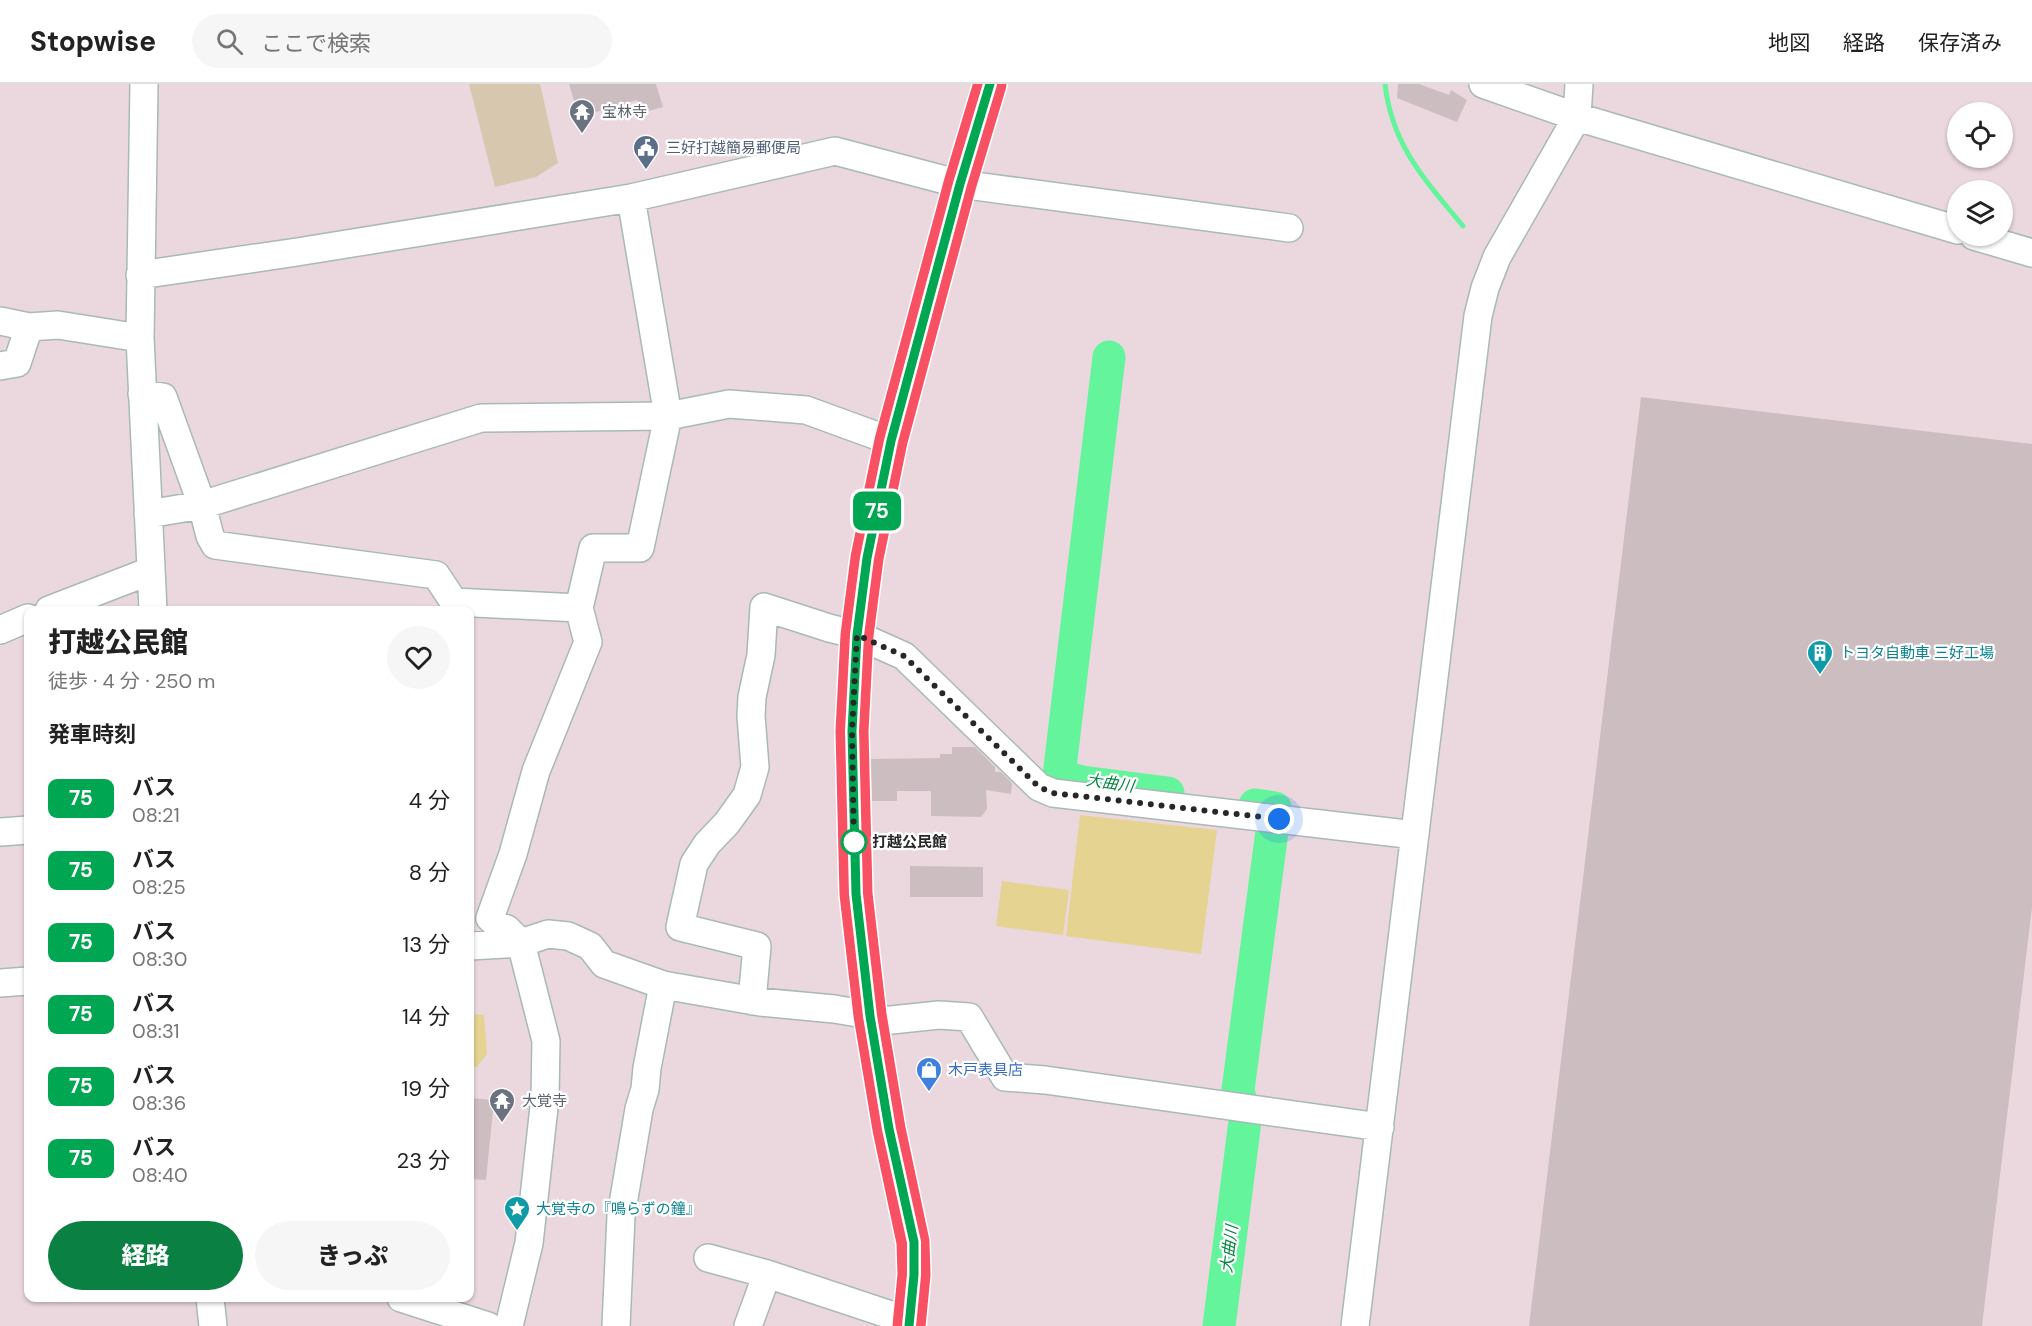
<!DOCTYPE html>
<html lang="ja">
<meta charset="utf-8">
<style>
:root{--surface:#fff;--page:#f6f6f6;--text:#222;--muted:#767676;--line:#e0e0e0;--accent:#0b8043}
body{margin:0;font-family:"DM Sans","Noto Sans JP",sans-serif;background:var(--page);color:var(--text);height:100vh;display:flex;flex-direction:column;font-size:22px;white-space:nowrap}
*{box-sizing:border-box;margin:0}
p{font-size:20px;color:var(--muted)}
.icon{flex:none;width:33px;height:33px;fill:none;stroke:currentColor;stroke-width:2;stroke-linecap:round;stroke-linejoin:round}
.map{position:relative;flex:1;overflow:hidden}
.sheet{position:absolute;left:24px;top:522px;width:450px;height:696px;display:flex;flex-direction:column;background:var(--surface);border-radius:12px;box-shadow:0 2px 4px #0004}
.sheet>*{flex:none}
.badge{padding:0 12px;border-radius:9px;font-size:21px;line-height:39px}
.buttons{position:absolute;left:1947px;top:18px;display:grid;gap:12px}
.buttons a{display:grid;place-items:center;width:66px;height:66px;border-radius:50%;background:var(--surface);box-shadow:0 2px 4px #0004;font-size:30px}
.you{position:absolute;width:30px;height:30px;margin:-15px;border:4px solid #fff;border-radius:50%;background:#1a73e8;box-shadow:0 0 0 9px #1a73e833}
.map>.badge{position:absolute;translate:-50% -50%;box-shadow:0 0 0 3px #fff}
h2{padding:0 24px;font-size:22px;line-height:54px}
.round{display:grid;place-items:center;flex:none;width:63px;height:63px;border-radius:32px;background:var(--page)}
.overview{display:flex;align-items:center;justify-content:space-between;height:102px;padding:0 24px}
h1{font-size:28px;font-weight:800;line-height:45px}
.cta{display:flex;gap:12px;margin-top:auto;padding:12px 24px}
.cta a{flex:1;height:69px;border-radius:36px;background:var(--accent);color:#fff;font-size:24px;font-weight:800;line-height:69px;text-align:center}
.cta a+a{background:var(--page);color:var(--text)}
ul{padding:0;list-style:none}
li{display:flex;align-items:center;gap:18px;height:72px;padding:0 24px}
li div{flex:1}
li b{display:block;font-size:22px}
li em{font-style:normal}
li .badge{min-width:66px;font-weight:700;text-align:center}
header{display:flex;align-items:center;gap:36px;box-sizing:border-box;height:84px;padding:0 30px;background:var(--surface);border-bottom:2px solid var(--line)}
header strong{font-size:28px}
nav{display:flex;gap:33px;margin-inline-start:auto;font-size:21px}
.search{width:420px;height:54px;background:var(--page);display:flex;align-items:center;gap:15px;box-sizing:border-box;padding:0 21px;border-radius:33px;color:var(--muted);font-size:22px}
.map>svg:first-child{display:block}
</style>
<header>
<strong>Stopwise</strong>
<div class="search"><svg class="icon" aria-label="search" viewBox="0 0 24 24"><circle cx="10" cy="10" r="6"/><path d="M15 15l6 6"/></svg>ここで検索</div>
<nav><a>地図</a><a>経路</a><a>保存済み</a></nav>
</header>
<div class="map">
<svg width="2032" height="1242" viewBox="0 0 2032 1242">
<rect width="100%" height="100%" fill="#ebd8de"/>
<path fill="#e5d391" d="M1080 731 1217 746 1201 870 1066 852Z
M1002 797 1069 806 1063 851 996 842Z
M470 930 484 931 487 970 477 983H470Z"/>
<path fill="#d6c7ae" d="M469 0H540L558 79 536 93 495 103Z"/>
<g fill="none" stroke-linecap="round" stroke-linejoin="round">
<path stroke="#64f49c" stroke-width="5" d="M1385 0C1392 62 1425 96 1463 142"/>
<path stroke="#64f49c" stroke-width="33" d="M1109 273 1059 692 1082 698 1168 709
M1219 1242 1245 1037 1238 1006 1275 724 1255 721"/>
</g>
<path fill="#ccbdc1" d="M569 0H656L663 23 641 29 637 16 579 33Z
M1398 0H1419L1449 11 1451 6 1467 16 1457 38 1397 14Z
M1641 313 2032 360V823L1982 1242H1529Z
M952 663H975L995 683V688H1001L1012 699 1011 710 986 706 987 725 981 733 931 732V707H897V717H872L871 675 940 674V670H952Z
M910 782 983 783V813H910Z
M470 1014 494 1016 486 1096 470 1095Z"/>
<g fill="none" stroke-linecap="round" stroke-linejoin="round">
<defs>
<path id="minor" d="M144 0 140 254 153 526
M1483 0 1577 33 1958 146
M1974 152 2032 169
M140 191 297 168 631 114 835 67 960 100 1289 144
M0 237 29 243
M0 282 17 279 29 243 58 241 140 254
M142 310 163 313 202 421 210 452 215 461 436 491 454 518 579 524
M148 430 202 421 481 334 668 332 729 320 806 326 891 357
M49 526 150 487
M0 546 28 534
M0 748 28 746
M470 862 521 859 548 850 568 852 590 862 604 880 663 901 760 918 834 925 870 931
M0 899 28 897
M752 917 757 862 680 843 694 780 707 760 727 739 747 711 755 683 751 632 752 613 761 571 764 523 829 544 857 551 904 572 1039 703 1053 709 1415 751
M872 938 939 931 969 933 1005 993 1045 996 1380 1043
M708 1174 767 1190 909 1237
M210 1214 213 1242
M401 1214 488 1242
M509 1242 529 1159 545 1014 546 957 521 859 507 845 497 841 490 834 513 770 536 687 588 558 579 524 593 464H640L668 332 631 114
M616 1242 621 1132 639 1025 645 1005 647 984 663 901
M748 1242 767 1190
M1355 1242 1478 232 1485 204 1497 173 1577 33 1579 0"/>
<path id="major" d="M909 1242 914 1191 913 1158 889 1045 870 931 856 810 852 647 857 551 867 474 891 357 960 100 990 0"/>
</defs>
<use href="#minor" stroke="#a8b9b7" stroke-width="30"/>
<use href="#major" stroke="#fff" stroke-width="36"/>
<use href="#minor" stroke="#fff" stroke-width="27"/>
<use href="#major" stroke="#f75163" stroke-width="33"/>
</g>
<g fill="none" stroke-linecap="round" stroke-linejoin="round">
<defs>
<path id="line" d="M909 1242 914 1191V1158L889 1045 870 932 856 810 852 647 857 551 867 474 891 357 960 100 990 0"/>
</defs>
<use href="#line" stroke="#fff" stroke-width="14"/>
<use href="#line" stroke="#00a651" stroke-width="9"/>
<path stroke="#272727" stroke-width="6" stroke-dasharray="0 10.8" d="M854 758V764L852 647 857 551 904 572 1039 703 1053 709 1279 735"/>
</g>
<defs>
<symbol id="temple-pin" viewBox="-11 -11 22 30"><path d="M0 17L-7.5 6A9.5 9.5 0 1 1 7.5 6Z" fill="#6b7280" stroke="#fff"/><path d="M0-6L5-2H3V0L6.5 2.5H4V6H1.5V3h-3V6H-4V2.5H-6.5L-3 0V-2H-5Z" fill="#fff"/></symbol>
<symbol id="civic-pin" viewBox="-11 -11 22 30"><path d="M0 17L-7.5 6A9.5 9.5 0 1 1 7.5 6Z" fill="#5c6f8a" stroke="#fff"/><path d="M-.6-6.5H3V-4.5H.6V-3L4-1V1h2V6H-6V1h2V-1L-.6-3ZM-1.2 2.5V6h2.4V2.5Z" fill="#fff"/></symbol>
<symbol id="building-pin" viewBox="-11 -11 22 30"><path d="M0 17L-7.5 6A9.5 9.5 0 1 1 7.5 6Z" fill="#0f9aa8" stroke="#fff"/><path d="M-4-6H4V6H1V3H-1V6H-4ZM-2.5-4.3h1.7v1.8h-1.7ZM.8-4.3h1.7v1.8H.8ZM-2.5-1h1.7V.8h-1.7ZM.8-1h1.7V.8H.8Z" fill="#fff"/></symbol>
<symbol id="shop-pin" viewBox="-11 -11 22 30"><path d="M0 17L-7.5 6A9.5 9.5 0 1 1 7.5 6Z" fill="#3f7fe0" stroke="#fff"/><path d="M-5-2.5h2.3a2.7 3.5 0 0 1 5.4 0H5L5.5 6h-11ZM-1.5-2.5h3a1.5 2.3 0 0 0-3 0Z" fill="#fff"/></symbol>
<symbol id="sight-pin" viewBox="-11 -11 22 30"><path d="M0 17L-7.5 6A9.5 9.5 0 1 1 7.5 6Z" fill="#0f9aa8" stroke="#fff"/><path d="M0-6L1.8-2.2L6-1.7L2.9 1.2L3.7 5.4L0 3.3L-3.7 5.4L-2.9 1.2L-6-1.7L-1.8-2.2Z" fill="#fff"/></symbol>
</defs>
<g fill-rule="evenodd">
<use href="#temple-pin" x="567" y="13" width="30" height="40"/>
<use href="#civic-pin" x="631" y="49" width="30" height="40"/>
<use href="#building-pin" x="1805" y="554" width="30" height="40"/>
<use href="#shop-pin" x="914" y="971" width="30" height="40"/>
<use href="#temple-pin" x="487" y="1002" width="30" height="40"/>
<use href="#sight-pin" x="502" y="1110" width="30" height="40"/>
</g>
<circle fill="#fff" stroke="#00a651" stroke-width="3" cx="854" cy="758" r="12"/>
<g text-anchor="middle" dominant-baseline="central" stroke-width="4.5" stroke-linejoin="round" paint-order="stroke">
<g font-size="15" fill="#5b616d" stroke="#fff" text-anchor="start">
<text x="602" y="28">宝林寺</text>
<text x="522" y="1017">大覚寺</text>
</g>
<g font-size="15" fill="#4e5e75" stroke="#fff" text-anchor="start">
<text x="666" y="64">三好打越簡易郵便局</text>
</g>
<g font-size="15" fill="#0d838f" stroke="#fff" text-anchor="start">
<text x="1840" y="569">トヨタ自動車 三好工場</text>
<text x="536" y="1125">大覚寺の『鳴らずの鐘』</text>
</g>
<g font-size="15" font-weight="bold" fill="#272727" stroke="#fff" text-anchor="start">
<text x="872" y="758">打越公民館</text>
</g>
<g font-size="15" fill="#366cbe" stroke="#fff" text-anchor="start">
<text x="948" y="986">木戸表具店</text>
</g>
<g font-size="16" font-style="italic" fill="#088744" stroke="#fff">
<text transform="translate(1110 699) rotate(8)">大曲川</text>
<text transform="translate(1229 1165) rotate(-83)">大曲川</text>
</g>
</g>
</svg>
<div class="buttons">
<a><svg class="icon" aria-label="locate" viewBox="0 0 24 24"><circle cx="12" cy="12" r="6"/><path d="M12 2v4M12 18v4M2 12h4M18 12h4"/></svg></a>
<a><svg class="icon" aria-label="layers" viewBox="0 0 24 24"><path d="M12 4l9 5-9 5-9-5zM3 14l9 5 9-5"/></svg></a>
</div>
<div class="you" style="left:1279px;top:735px"></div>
<b class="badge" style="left:877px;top:427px;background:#00a651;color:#fff">75</b>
<section class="sheet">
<div class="overview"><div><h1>打越公民館</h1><p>徒歩 · 4 分 · 250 m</p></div><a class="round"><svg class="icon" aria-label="heart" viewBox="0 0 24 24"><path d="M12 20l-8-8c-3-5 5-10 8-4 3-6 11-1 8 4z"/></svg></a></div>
<h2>発車時刻</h2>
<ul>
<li><span class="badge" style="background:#00a651;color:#fff">75</span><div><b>バス</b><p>08:21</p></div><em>4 分</em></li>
<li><span class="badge" style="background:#00a651;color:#fff">75</span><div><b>バス</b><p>08:25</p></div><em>8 分</em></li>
<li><span class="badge" style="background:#00a651;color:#fff">75</span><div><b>バス</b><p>08:30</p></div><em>13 分</em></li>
<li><span class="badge" style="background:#00a651;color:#fff">75</span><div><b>バス</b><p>08:31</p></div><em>14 分</em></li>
<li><span class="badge" style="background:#00a651;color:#fff">75</span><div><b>バス</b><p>08:36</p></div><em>19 分</em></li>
<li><span class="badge" style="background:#00a651;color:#fff">75</span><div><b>バス</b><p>08:40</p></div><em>23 分</em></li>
</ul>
<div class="cta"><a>経路</a><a>きっぷ</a></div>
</section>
</div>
